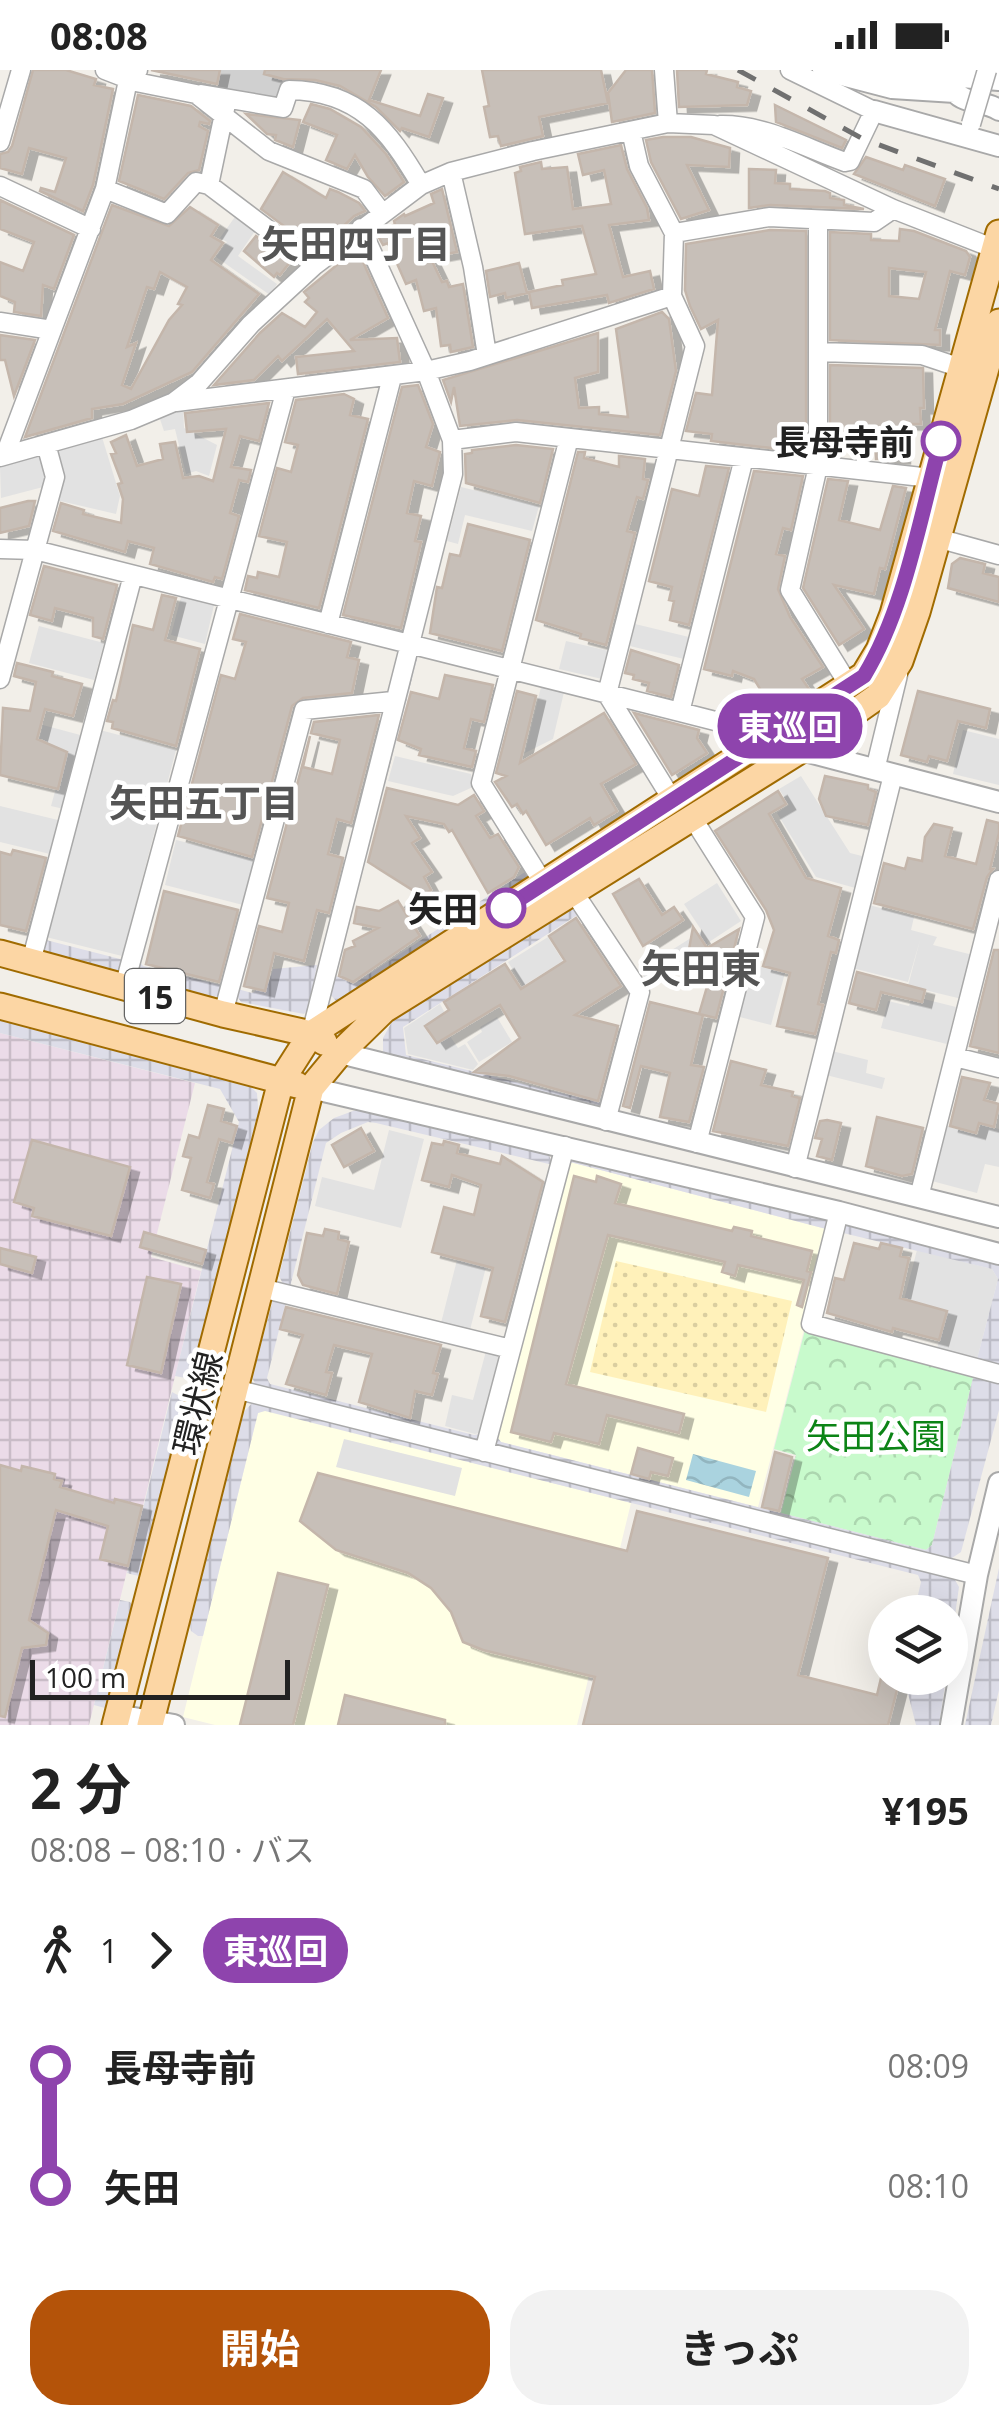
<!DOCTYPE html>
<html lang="ja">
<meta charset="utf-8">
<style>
:root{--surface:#fff;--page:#f2f2f2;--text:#222;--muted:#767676;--accent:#b45309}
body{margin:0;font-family:"Open Sans","Noto Sans JP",sans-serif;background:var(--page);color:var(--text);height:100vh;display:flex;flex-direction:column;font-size:38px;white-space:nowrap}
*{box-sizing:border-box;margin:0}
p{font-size:32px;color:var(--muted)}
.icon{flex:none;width:55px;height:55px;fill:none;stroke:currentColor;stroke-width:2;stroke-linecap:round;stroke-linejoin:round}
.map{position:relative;height:1655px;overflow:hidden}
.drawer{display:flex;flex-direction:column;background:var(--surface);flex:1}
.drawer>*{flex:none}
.badge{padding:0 20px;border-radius:32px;font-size:35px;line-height:65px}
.tools{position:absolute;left:868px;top:1525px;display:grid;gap:20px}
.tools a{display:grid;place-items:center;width:100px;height:100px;border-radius:50%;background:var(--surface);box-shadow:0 10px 40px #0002;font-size:50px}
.scale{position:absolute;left:30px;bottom:25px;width:260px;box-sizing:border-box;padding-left:10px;border:5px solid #222;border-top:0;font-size:28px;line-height:35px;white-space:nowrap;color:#222;-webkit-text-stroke:8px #fff;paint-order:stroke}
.map>.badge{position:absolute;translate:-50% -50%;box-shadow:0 0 0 5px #fff}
.legs{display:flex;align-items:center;gap:15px;height:110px;padding:0 30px;font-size:32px}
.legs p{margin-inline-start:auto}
.headline{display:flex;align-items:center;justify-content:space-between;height:170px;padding:0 30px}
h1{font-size:55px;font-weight:700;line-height:75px}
.cta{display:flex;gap:20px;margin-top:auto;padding:20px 30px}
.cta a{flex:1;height:115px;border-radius:40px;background:var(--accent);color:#fff;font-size:40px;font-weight:700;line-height:115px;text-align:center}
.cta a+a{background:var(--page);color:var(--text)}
ul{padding:0 30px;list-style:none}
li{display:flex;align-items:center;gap:35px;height:120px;font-size:38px}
li i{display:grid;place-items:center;width:15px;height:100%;margin:0 12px;background:currentColor}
li i::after{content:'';width:25px;height:25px;margin:-12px;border:8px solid;border-radius:50%;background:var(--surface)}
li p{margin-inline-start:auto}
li:first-child i{background:linear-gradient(#0000 50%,currentColor 0)}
li:last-child i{background:linear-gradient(currentColor 50%,#0000 0)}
.status{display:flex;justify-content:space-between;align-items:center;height:70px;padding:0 50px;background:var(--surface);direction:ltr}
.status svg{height:28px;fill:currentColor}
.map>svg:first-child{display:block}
</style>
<div class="status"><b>08:08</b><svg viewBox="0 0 49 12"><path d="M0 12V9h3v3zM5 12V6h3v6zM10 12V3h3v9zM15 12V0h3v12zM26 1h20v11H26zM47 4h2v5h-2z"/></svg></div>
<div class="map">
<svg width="999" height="1655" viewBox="0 0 999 1655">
<defs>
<pattern id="industrial-grid" width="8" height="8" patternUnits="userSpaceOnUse" patternTransform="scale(2.5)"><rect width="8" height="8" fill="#ebdbe8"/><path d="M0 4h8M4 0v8" fill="none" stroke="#c9bcc7"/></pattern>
<pattern id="sand-dots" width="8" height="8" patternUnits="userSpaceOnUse" patternTransform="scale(2.5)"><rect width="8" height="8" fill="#fff1ba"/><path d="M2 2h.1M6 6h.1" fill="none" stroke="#dacea0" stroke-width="1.8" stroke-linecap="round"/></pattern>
<pattern id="park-crowns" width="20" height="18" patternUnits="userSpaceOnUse" patternTransform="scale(2.5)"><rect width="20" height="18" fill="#c8facc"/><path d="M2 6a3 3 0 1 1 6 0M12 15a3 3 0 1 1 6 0" fill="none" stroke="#acd6af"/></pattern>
<pattern id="plaza-grid" width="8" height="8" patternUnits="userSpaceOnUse" patternTransform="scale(2.5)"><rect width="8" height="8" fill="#dddde8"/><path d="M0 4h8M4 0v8" fill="none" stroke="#bdbdc7"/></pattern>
<pattern id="water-waves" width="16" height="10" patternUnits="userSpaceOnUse" patternTransform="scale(2.5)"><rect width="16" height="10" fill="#aad3df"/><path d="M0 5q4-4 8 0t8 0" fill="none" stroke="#92b5bf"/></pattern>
<filter id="shadow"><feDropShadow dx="9" dy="5.5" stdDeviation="0" flood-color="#0004"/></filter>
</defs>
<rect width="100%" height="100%" fill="#f2efe9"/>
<path fill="url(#industrial-grid)" d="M0 963 195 1013 151 1187 201 1201 89 1655H0Z"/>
<path fill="#ffffe5" d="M570 1092 830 1160 758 1437 501 1372 497 1367Z
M265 1340 631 1433 577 1655H215L183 1647 258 1343Z"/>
<path fill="#d0d0d0" d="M221 0H306L301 16 283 29 217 22Z"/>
<path fill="url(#sand-dots)" d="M616 1191 792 1231 766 1342 590 1302Z"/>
<path fill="url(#park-crowns)" d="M805 1260 974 1304 932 1475 926 1480 781 1443 796 1385 774 1379Z"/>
<path fill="#e2e2e2" d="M237 144 257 158 238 186 277 214 270 225 216 187 227 172 220 168Z
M183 333 184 358 217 375 209 406 196 401 186 404 175 359 164 361 159 346Z
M102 367 120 426 116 444 56 430 63 405 56 380Z
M39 386 45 407 43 417 1 428 0 397Z
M461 417 539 436 532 461 465 445 458 474 447 471Z
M181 527 214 535 205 574 171 565Z
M635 554 689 567 684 589 630 576Z
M39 556 104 573 94 610 29 593Z
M566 571 609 581 602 609 559 599Z
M541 617 564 622 553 669 525 683Z
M43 655 84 666 64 739 51 736 64 689 36 681Z
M100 660 176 680 122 886 46 867Z
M963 660 999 669V715L953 704Z
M395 686 471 704 473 717 453 726 388 711Z
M801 706 850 783 866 787 859 819 816 807 777 743 789 735 779 719Z
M0 736 58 750 50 784 0 772Z
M176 770 255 789 243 835 165 815Z
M717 813 741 851 709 872 707 869 708 873 647 912 640 900 702 861 684 834Z
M869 835 914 847 911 860 937 867 933 875 973 885 962 929 908 916 920 870 908 912 852 898Z
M548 867 563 891 523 916 508 892Z
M749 894 785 903 771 955 736 946Z
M912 926 956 937 947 974 881 958 888 931 909 936Z
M440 934 445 943 424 957 436 974 450 966 458 978 465 974 478 994 473 1000 408 984 404 958Z
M497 947 512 972 479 992 467 972 482 962 480 957Z
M832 981 868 990 866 1003 885 1008 882 1019 826 1005Z
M981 1054 999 1059V1097L985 1094 977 1123 932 1111 946 1056 978 1065Z
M389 1060 424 1069 401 1158 315 1136 322 1107 374 1120Z
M917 1180 992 1199 998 1209 977 1289 937 1279 946 1240 904 1230Z
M457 1190 486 1197 470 1260 441 1253Z
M486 1281 496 1283 501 1292 482 1362 475 1364 445 1356 452 1325 473 1330Z
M344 1369 462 1398 455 1426 336 1397Z"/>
<path fill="url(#plaza-grid)" d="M418 585 336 906 354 914 528 800 530 809 344 931 337 932 330 924 414 586Z
M573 838 582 842 403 957 406 985 606 1034 602 1040 388 989 383 983V968L394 948 564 839Z
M42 869 124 890 118 901H112L41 882Z
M140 892 143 896 225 916 221 925 213 927 142 909 137 903Z
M317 895 309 938 304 944 241 932 234 922V918L252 923 269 912 273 899Z
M0 949 247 1013 257 1023 259 1051 191 1309 175 1306 239 1052 220 1019 0 963Z
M373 1040 548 1083 553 1095 376 1053 368 1052 341 1063 326 1073 290 1217 283 1214 279 1206 313 1072 319 1060 334 1048 353 1041Z
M573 1088 826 1149 830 1160 570 1092Z
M847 1155 999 1193V1295L977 1289 998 1209 992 1199 839 1162Z
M273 1230 286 1232 267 1308 270 1314 474 1365 480 1364 477 1371 256 1316 252 1307Z
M974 1304 999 1312V1340L961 1482 949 1490 495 1376 497 1367 501 1372 926 1480 932 1475Z
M172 1322 187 1330 141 1506 134 1505 127 1503Z
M253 1332 946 1505 954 1508 959 1517 950 1580V1542H914L921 1512 918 1505 265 1341 258 1343 203 1566H198L191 1561 190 1552 243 1343Z
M999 1498V1620L991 1655H965Z
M120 1530 130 1532 135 1540 109 1636 105 1638 94 1635Z
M904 1608H946L939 1655H916Z"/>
<path fill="url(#water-waves)" d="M693 1384 756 1401 749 1427 686 1410Z"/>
<path fill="#c7bfb8" stroke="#c4b6ab" stroke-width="2.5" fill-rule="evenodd" filter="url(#shadow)" d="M33 0H66L96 9 94 15 113 19 93 115 83 141 40 121 41 118 55 122 66 88 29 78 22 104 0 98V84L8 82 12 76Z
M151 0H220L217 14Z
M265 0H381L369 30 420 46 428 24 443 28 429 67 402 58 400 61 376 37 340 16 315 10 283 9 264 4Z
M482 0H601L608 33 539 47 543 66 501 76 498 66 490 67 484 37 489 36Z
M626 0H652L655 43 612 52 608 23Z
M677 0H707L706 4 738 12 737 17 751 21 747 35 679 37Z
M138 25 191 36 210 51 209 54 200 52 199 56 208 61 199 100 188 103 164 129 119 111Z
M311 34 330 39 361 57 386 84 404 112 385 126 368 107 355 85 347 99 326 90 337 65 303 52Z
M775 35 846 70 842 78 776 52Z
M246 44 300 50 293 77 275 70 276 65 267 64Z
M663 67H691L730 78 729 97 687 95 709 140 681 149 651 92 646 70Z
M621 75 627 99 647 138 649 150 609 155 623 207 650 201 654 219 609 233 607 225 532 238 529 222 563 215 562 210 596 204 582 156 525 164 515 103 521 101 520 97 541 92 542 99 567 97 573 139 611 134 604 100 583 105 578 84Z
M866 87 903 100 905 95 945 109 935 136 854 104Z
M749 99 776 100 775 113 790 114V119L825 121 830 123V128L844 130V135L864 139 770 135 749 138Z
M283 102 326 128 330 119 338 122 359 133 365 141 354 146 335 164 328 160 315 179 261 139Z
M442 119 457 182 430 187 442 212 447 211 449 217 463 214 473 277 451 282 450 275 441 276 436 238 424 241 416 210 406 214 388 173 383 175 377 164 395 154 394 151 404 144 405 146 434 133 431 124Z
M0 130 74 165 54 219 43 215 41 246 14 242 15 232 0 226V192L23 201 34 172 0 159Z
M112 135 169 156 190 137 218 155 211 166 223 173 211 190 259 224 192 302 123 334 92 339V348L25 367ZM160 202 187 217 178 234 182 235 169 250 131 319 122 315 136 273 127 277 147 217 154 219Z
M900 159 914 161 966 181 970 187 965 205 950 201 935 260H940V275L830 270V162L871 164V170L899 171ZM889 198 926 202 919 229 889 226Z
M770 160 806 161V382L711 371 712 364 686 361 696 323 712 325 718 250 701 259 690 236 685 220 686 174Z
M256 166 290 192 280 205 277 203 274 207 244 181Z
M354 181 363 192 388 248 350 270 397 268 400 292 298 304 296 287 354 281 327 249 282 291 278 286 254 310 214 315 260 263 282 243 305 257 317 242 305 232 309 228 304 222Z
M519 193 527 223 506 228 505 223 490 227 486 201Z
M662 242 669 249 676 301 660 365 517 350 460 356 454 317 451 332 443 310 598 263V302L575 308 579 338 599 337V344L628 347 616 259Z
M0 265 35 270 14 326 5 290H0Z
M830 295 923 298 924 338H920L921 354H901V388L876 389 875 368 833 366 830 369Z
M418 315 433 354 426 377 440 382 432 416 414 411 407 443 421 446 415 471 421 472 401 558 343 545 402 317Z
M344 324 354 329 350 345 368 349 319 538 245 520 248 506 257 508 258 502 279 507 287 472 259 466 277 398 291 402 298 375 285 372 296 330Z
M269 333 259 371 240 366 231 397 251 400 248 412 239 410 230 443 239 446 222 509 215 507 213 512 150 494 154 478 128 471 125 482 53 461 61 433 84 440 83 444 121 453 123 429 118 414 122 413 111 384 116 383 111 372 126 365 137 396 163 389 160 374 175 372 183 408 199 406 213 411 226 359 187 362 185 343Z
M516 375 553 379 540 433 466 413 465 384 472 383V380Z
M578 382H585L584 388 619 397V386L645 389 643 409 648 410 643 429 637 427 627 461 635 463 606 575 580 568 581 564 536 550Z
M706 396 729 398 689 555 670 550 674 531 669 530 672 517 649 511 672 419 699 426Z
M754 401 803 406 791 460 783 458 776 484 785 486 778 519 790 547 823 597 802 609 809 619 757 649 740 645 765 627 754 609 733 601 732 606 704 599Z
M828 409 848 411 839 450 880 460 893 416 906 418 885 499 880 498 874 524 834 515 864 559 839 575 803 518Z
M28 431H35L29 456 0 463V438Z
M468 454 530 470 502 581 430 563 437 517 442 518 450 484 460 486Z
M960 488 985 494 983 503 999 507V532L948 518 952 494Z
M44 496 117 515 103 569 93 566V548L55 538 52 551 30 545Z
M162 525 176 528 165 570 200 579 176 676 112 658 113 652 107 651 113 630 116 631 133 555 153 560Z
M240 544 351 572 347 587 359 590 352 623 303 628 292 636 252 787 178 766 221 605 235 609 246 572 233 569Z
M631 580 679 595 671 627 647 621 649 613 633 609 634 605 625 603Z
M17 593 53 602 52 606 82 614 73 646 45 639 37 669 67 682 58 719 0 705 3 638 30 641 36 612 14 606Z
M445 605 493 615 484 652 471 649 464 678 476 681 472 697 419 685 421 679 398 670 411 622 439 629Z
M517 621 536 626 520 693 604 643 636 694 601 714 617 741 594 755 590 748 546 775 526 741 523 744 517 734 512 737 495 712 506 706 496 703Z
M918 621 990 639 986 658 958 651 947 691 929 686 927 692 901 685Z
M634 643 699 660 697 668 707 683 672 705Z
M379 645 351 753 337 749 328 784 343 788 329 843 317 840 304 891 274 883 265 921 244 916 259 856 282 862 289 833 267 828 310 666 303 697 332 704 340 670 311 663 314 652Z
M825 706 868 715V719L876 722 868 755 826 746 819 729Z
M387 718 458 735 474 725 484 741 476 746 490 768 498 764 519 797 514 807 488 823 452 760 449 762 444 754 406 746 420 768 412 773 432 802 424 807 431 820 422 826 368 792Z
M778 721 786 734 769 744 806 808 841 818 828 866 839 870 836 883 831 882 818 934 823 935 815 964 777 956 790 903 763 896 774 860 766 840 715 761Z
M987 750 999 753V763L990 799H993L987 807 973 859 874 833 884 793 905 799 908 788 922 791 925 767 934 754 952 758 945 786 976 794Z
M13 780 46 788 26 861 0 855V782L11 785Z
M639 809 662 845 674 837 683 850 643 876 613 824Z
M164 821 238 840 219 912 146 894Z
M398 831 420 866 353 912 339 906 345 880 355 876 353 871 378 858 354 853 357 837 379 841Z
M576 848 621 916 575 945 618 956 598 1031 509 1006 474 1002 520 968 500 935 437 973 425 956 449 940 444 932 505 894 521 919 565 891 549 866Z
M693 857 707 878 739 859 716 948 699 944 711 903 686 896Z
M994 880H999V983L970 976Z
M857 902 925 920 922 932 881 922 876 940 849 933Z
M650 932 703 945 691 995 704 997 689 1052 660 1047 670 1003 641 996 630 1038 623 1036Z
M731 991 766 1000 761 1015 793 1022 792 1026 800 1028 788 1076 713 1061Z
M962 1007 990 1013 984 1030 999 1034 994 1057 979 1053 976 1063 950 1056Z
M208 1035 224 1039 221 1051 237 1056 232 1073 219 1069 207 1112 214 1114 210 1128 182 1120 191 1088 183 1086 189 1065 199 1068Z
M877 1047 923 1058 912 1104 902 1106 866 1096Z
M827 1050 841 1053 832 1090 817 1086 822 1069 815 1068 820 1051Z
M361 1058 374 1081 344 1097 332 1075Z
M32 1070 130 1097 111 1166 32 1146 34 1138 14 1132Z
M444 1071 459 1075 457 1083 500 1094 502 1086 543 1112 505 1252 481 1246 493 1198 432 1182 444 1137 474 1145 481 1115 452 1105 449 1117 422 1110 432 1073 443 1075Z
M574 1106 596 1112 597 1106 621 1114 615 1133 732 1161 734 1157 752 1161 751 1166 812 1181 807 1201 811 1202 802 1237 797 1235 804 1210 738 1195 735 1206 722 1202 725 1192 608 1165 566 1314 684 1344 679 1363 607 1345 599 1374 554 1363 551 1372 511 1362Z
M325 1159 339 1162 338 1169 349 1172 337 1224 303 1215 298 1205 307 1163 323 1166Z
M144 1162 206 1180 202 1194 140 1177Z
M854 1173 879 1179 881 1173 902 1178 900 1186 909 1188 900 1228 947 1241 939 1270 893 1258 892 1262 827 1243 835 1208 844 1210Z
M0 1178 36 1187 32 1203 0 1194Z
M147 1207 181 1214 161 1303 127 1295Z
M286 1237 441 1275 433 1303 438 1304 432 1325 415 1321 410 1348 359 1332 372 1284 334 1275 326 1302 332 1303 326 1325 286 1314 303 1265 280 1259Z
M638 1378 673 1388 668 1406 651 1402 649 1409 631 1404Z
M775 1382 792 1387 779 1441 762 1437Z
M0 1395 21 1401 22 1396 55 1404 54 1409 62 1411 60 1417 114 1433 115 1429 142 1436 128 1496 100 1489 108 1456 56 1440 29 1550 48 1563 46 1575 22 1578 5 1647 0 1646Z
M318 1403 627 1481 637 1441 828 1488 798 1605 877 1625 881 1608H900L888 1655H583L595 1607 483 1580 463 1572 451 1542 431 1518 408 1503 336 1480 300 1451Z
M278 1503 328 1515 293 1655H240Z
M345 1625 445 1650V1655H338Z"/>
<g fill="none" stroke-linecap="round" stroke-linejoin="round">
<defs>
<path id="minor" d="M105 0 136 12 196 24 269 81 364 119 382 143
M664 0 668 53
M201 24 283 38 289 20C359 21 388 59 421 115
M720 55C764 54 805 78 845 92L850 91 874 41 790 0
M631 61 639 96 674 163 672 226 695 276 607 624 673 731
M0 72 21 0
M451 102 473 197 487 285
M209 115 225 39
M0 116 91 159
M105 119 167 144 196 112 209 115 315 195
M818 150V396L790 520 850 617
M674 163 769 147 874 152 893 139
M0 252 52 260
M818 282 922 285 961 298
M176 332 426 301 470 291 672 226
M452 370 516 362 931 408
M5 385 105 119 127 15 138 0
M0 387 131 350 174 332 199 313 251 254 315 195 421 115 451 102 533 81 668 53 714 55 893 139 995 179
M937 468 999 485
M0 479 35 480 680 642 774 666 801 680
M328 554 392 307
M0 609 55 407 46 374
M680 642 744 388
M875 700 898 605
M692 747 755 847 697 1073
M544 814 481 713 569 368
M573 821 640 922 606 1051
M31 892 133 505
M124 917 286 319
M223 944 304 640 393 631
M311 964 453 404 452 370 426 301 361 158
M955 987 999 998
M795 1098 893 705
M919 1127 999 810
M839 1142 811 1254 999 1304
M261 1218 511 1279
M235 1319 977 1505
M484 1382 565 1076"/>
<path id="tertiary" d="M823 0 892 18 955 22C965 34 986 31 999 40
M872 0 999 10
M874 41 999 76
M801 680 999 732
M340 983 999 1147
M311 1018 839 1142 999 1184
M117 1645 174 1655
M951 1655 977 1505 999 1413"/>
<path id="primary" d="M0 883 223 944 311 964 324 972
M0 936 297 1015
M115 1655 281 1011 311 964 864 605 879 580 893 544 999 163
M150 1655 311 1018 340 983 384 940 801 680 878 626 900 591 917 542 999 252"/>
</defs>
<use href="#minor" stroke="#a9a9a9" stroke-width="21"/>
<use href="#tertiary" stroke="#a9a9a9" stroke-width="24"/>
<use href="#primary" stroke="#a06b00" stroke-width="29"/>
<use href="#minor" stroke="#fff" stroke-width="18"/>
<use href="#tertiary" stroke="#fff" stroke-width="20"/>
<use href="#primary" stroke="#fcd6a4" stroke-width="25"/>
<path stroke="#707070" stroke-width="5" stroke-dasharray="20 20" stroke-linecap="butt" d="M738 0 863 69 999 119"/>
<defs>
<path id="minor-bridge" d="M971 54 987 0"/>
</defs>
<use href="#minor-bridge" stroke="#a9a9a9" stroke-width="21" stroke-linecap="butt"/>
<use href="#minor-bridge" stroke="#fff" stroke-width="18"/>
</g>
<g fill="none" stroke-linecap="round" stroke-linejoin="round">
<defs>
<path id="line-1" d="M506 838 864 606C905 539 920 447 941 371"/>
</defs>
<use href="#line-1" stroke="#fff" stroke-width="22"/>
<use href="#line-1" stroke="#8e44ad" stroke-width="15"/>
</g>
<g fill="#fff" stroke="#8e44ad" stroke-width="5">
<circle cx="941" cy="371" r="18"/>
<circle cx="506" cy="838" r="18"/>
</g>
<g text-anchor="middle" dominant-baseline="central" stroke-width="9" stroke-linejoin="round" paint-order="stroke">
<rect fill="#fff" stroke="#646464" stroke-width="2.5" x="125" y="899" width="60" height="54" rx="8"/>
<g font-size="32" font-weight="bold" fill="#222">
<text x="155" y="926">15</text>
</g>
<g font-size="35" font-weight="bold" fill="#222" stroke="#fff" text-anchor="end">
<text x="914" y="371">長母寺前</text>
<text x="478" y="838">矢田</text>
</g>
<g font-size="35" fill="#222" stroke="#fff">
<text transform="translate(197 1333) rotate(-76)">環状線</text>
</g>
<g font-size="35" fill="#0c8416" stroke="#fff">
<text x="876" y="1365">矢田公園</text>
</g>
<g font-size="38" font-weight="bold" fill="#555" stroke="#fff">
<text x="356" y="173">矢田四丁目</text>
<text x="204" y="732">矢田五丁目</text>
</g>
<g font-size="40" font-weight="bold" fill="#555" stroke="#fff">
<text x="701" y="897">矢田東</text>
</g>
</g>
</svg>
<div class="tools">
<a><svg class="icon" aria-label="layers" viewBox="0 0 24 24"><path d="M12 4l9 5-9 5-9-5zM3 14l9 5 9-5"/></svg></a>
</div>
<div class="scale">100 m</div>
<b class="badge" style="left:790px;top:656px;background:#8e44ad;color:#fff">東巡回</b>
</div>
<section class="drawer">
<div class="headline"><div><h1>2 分</h1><p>08:08 – 08:10 · バス</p></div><b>¥195</b></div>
<div class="legs"><svg class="icon" aria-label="walk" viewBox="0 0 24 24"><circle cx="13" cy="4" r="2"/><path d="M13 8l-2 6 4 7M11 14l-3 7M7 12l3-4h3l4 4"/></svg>1<svg class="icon" aria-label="forward" viewBox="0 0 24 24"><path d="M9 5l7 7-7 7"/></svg><b class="badge" style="background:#8e44ad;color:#fff">東巡回</b></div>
<ul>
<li><i style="color:#8e44ad"></i><b>長母寺前</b><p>08:09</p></li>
<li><i style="color:#8e44ad"></i><b>矢田</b><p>08:10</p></li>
</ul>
<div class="cta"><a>開始</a><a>きっぷ</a></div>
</section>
